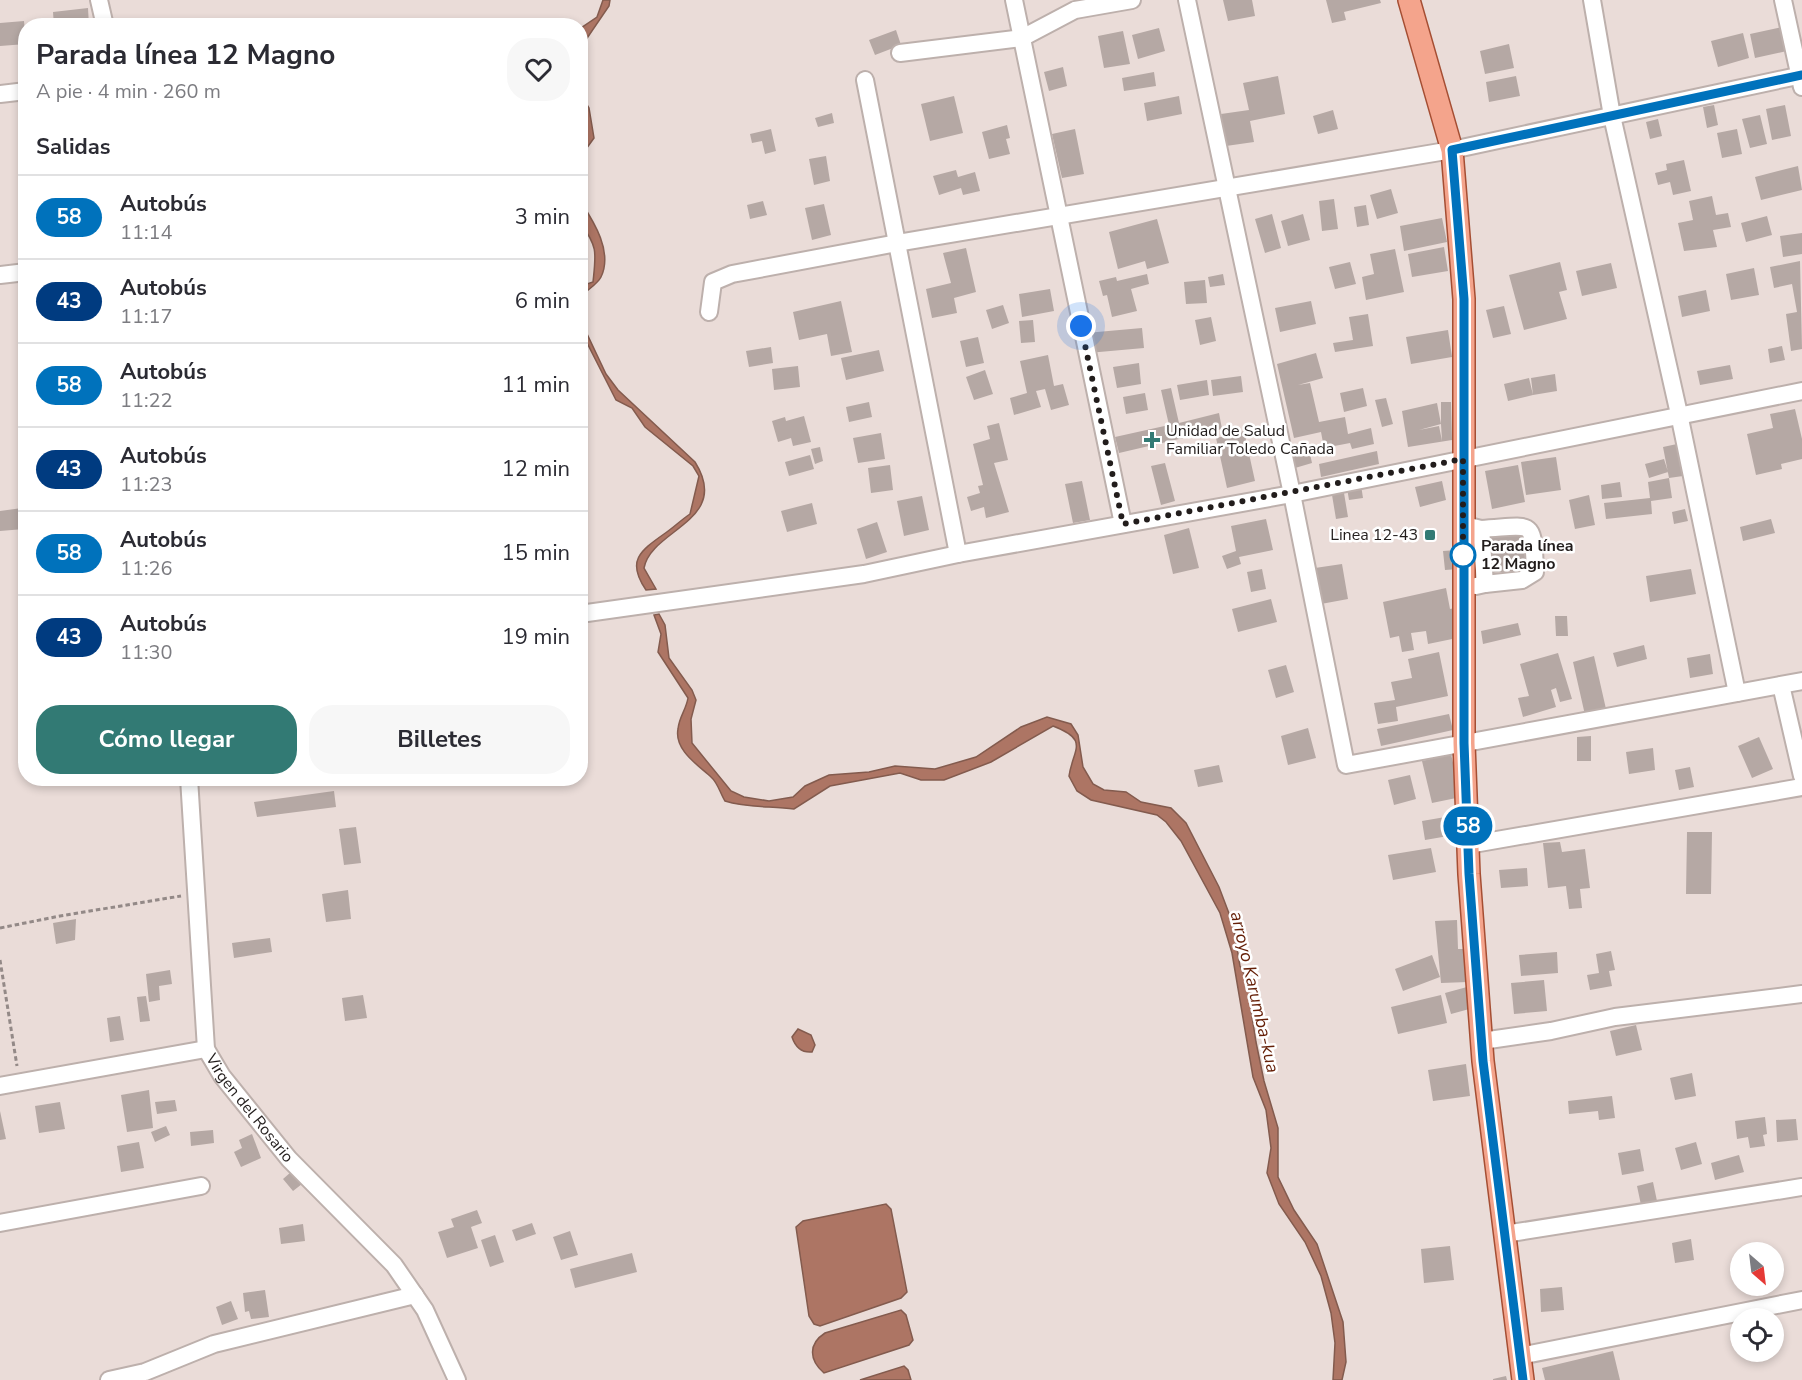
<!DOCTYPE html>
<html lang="es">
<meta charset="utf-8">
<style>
:root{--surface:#fff;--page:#f7f7f7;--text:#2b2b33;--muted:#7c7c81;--line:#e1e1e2;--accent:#327a74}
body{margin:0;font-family:"Nunito Sans",sans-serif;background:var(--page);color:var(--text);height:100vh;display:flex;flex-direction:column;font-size:22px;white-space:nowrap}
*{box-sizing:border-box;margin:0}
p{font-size:20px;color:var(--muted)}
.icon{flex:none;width:33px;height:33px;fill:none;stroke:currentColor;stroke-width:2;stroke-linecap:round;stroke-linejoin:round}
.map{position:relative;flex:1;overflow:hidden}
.details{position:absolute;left:18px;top:18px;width:570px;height:768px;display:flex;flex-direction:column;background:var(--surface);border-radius:24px;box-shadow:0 3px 9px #0003}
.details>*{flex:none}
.badge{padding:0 12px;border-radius:20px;font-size:21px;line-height:39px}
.needle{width:39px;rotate:152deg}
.controls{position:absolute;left:1730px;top:1242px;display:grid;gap:12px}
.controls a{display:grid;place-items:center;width:54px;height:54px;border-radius:50%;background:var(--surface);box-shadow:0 3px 9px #0003;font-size:30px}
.you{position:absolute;width:30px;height:30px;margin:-15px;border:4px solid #fff;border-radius:50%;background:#1a73e8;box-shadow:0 0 0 9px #1a73e833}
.map>.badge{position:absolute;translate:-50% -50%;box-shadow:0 0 0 3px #fff}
h2{padding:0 18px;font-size:22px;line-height:54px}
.round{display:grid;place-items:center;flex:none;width:63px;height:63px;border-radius:24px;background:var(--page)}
.overview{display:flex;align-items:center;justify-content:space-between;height:102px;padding:0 18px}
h1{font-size:28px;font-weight:700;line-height:45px}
.action{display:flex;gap:12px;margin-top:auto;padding:12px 18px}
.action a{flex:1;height:69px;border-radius:24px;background:var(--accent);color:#fff;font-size:24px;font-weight:700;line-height:69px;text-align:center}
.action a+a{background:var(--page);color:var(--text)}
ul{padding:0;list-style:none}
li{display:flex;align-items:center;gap:18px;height:84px;padding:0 18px;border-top:2px solid var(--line)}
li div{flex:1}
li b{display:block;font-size:22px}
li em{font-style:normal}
li .badge{min-width:66px;font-weight:700;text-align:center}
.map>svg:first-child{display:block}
</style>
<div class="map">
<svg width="1802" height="1380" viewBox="0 0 1802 1380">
<rect width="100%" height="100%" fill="#eadcd8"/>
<path fill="#ad7564" stroke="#835b4e" stroke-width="1.5" d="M603 0H610L609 6 581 47V28L597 17Z
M581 95 589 108 594 138 581 156 586 127 581 115Z
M581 202C594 222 613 252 601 277 597 285 586 290 581 297V286L593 282C596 253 598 247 581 224Z
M580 319 606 374 618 390 695 462C732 521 651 529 644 568L656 589 646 590C626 561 640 551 664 534 673 528 681 520 690 514L699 476 693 466 645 427 632 408 616 400 581 331Z
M659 614 665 625 669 658 692 690 696 700 691 719 692 743 731 791 744 797 769 801 793 797 805 786 829 775 869 772 895 766 935 769 976 757 1021 727 1047 717 1071 724 1078 735 1083 767 1093 784 1104 790 1126 792 1141 802 1171 808 1186 823 1219 887 1233 924 1240 966 1252 989 1251 1010 1256 1042 1264 1081 1278 1128V1177L1294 1210 1317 1244 1343 1322 1346 1362 1342 1380H1333L1335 1343 1331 1313 1321 1276 1305 1242 1279 1204 1267 1173 1271 1148 1266 1110 1253 1077 1232 953 1220 913 1181 841 1166 822 1157 815 1091 800 1077 791 1069 776C1073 749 1090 740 1053 726L991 762 944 780H921L900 773 830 786 794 809C771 806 747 808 725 801 720 793 718 783 711 777 698 765 674 750 678 729 679 717 686 710 688 698L658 652 661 634 654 615Z
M798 1029 811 1035 815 1045 812 1052C801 1053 795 1046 792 1037Z
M886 1204 891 1209 907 1292 901 1298 820 1326 814 1324 809 1316 796 1227 803 1221Z
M901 1310 906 1315 913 1340 909 1345 824 1373C809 1360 808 1344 825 1333Z
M904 1366 908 1370 911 1380H860Z"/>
<path fill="#b5a8a4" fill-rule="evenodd" d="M1223 0H1252L1255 16 1228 21Z
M1326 0H1380L1381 3 1344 12 1346 20 1332 23Z
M88 8 89 26H54L53 12Z
M24 21 26 44 0 46V23Z
M1782 27 1787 51 1755 58 1750 34Z
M1159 28 1165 51 1138 59 1132 35Z
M896 30 901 45 875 55 869 40Z
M1123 31 1130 64 1104 68 1098 36Z
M1743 33 1749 58 1718 67 1711 41Z
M1509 44 1514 68 1485 74 1480 51Z
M1063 67 1067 86 1049 91 1044 72Z
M1154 72 1156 86 1124 91 1122 78Z
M1278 76 1285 114 1250 121 1254 142 1226 146 1221 114 1249 110 1243 83Z
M1516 76 1520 96 1489 102 1486 82Z
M954 96 963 133 930 141 921 104Z
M1179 96 1182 114 1147 121 1144 103Z
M1714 105 1718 125 1707 128 1703 107Z
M1785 105 1791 136 1772 140 1766 109Z
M1333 110 1338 129 1318 134 1313 116Z
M832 113 834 123 818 127 815 118Z
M1760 115 1767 144 1750 148 1742 119Z
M1658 119 1662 136 1650 139 1646 122Z
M1007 125 1010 138 1006 139 1010 154 989 159 982 132Z
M771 129 776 151 765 154 762 141 752 143 750 134Z
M1075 129 1084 174 1062 178 1052 134Z
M1737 129 1742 154 1722 158 1717 133Z
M826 156 830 181 814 185 809 159Z
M1684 160 1691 191 1673 195 1670 182 1658 185 1655 173 1667 170 1666 164Z
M1798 166 1802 190 1761 200 1755 177Z
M956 170 958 177 975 172 980 191 963 195 961 188 939 195 933 176Z
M1391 189 1398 213 1377 219 1370 195Z
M1712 196 1716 215 1728 213 1731 227 1713 230 1717 247 1684 251 1678 223 1693 220 1689 201Z
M1334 199 1338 229 1322 231 1319 201Z
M763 201 767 215 750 219 747 205Z
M824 204 831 235 812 240 805 208Z
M1366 205 1369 225 1357 227 1354 207Z
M1272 214 1281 248 1265 253 1255 219Z
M1303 214 1310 240 1288 246 1281 221Z
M1767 216 1772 235 1746 242 1741 223Z
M1442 218 1447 242 1404 251 1400 226Z
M1157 219 1169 263 1147 269 1145 261 1118 269 1109 232Z
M1802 233V254L1783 257 1780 236Z
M1444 247 1448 271 1412 277 1408 254Z
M966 248 976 292 954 298 957 313 932 318 926 289 951 283 943 253Z
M1395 249 1404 292 1366 300 1362 277 1374 274 1370 254Z
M1800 261 1802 349 1791 351 1786 314 1797 312 1792 284 1774 288 1770 267Z
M1350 262 1356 284 1335 289 1329 267Z
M1560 262 1567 290 1559 292 1567 319 1524 330 1509 275Z
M1611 263 1617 288 1582 296 1576 271Z
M1754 268 1759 295 1731 300 1726 274Z
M1147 274 1149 284 1131 289 1137 311 1112 317 1107 295 1103 296 1099 281 1116 277 1117 281Z
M1223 274 1225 285 1210 287 1208 277Z
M1205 280 1207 303 1186 304 1184 282Z
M1050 289 1054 311 1022 317 1019 294Z
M1706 290 1710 311 1682 317 1678 296Z
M841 301 852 352 831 356 827 334 799 340 793 312Z
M1311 301 1316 324 1280 332 1275 308Z
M1003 305 1009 323 992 329 986 310Z
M1504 306 1511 334 1493 338 1486 310Z
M1368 314 1373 346 1335 352 1333 343 1353 340 1349 317Z
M1211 317 1216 341 1200 345 1195 320Z
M1033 320 1035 342 1021 343 1019 321Z
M1142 328 1144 348 1088 353 1086 333Z
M1448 330 1452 357 1411 364 1406 337Z
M978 337 984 363 966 367 960 341Z
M1782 346 1785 360 1770 363 1768 349Z
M771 347 773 363 749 367 746 351Z
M879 350 884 371 846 380 841 358Z
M1316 353 1323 378 1298 385 1310 383 1319 422 1345 417 1348 434 1371 428 1374 444 1352 449 1350 443 1324 448 1321 432 1294 438 1277 364Z
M1048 355 1054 386 1063 384 1069 405 1051 410 1045 389 1036 391 1041 407 1014 415 1010 398 1027 393 1020 361Z
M1139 363 1141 384 1117 388 1113 367Z
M1730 365 1733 379 1700 385 1697 371Z
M798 366 800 387 774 390 772 369Z
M985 370 993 394 974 400 966 377Z
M1555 374 1557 391 1533 395 1531 378Z
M1241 376 1243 392 1213 396 1211 380Z
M1529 378 1533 395 1508 401 1504 384Z
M1207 380 1209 395 1180 400 1177 385Z
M1171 388 1179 423 1219 413 1222 429 1119 453 1115 437 1169 425 1161 390Z
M1363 388 1367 406 1344 412 1340 393Z
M1145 393 1148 410 1126 414 1123 397Z
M1386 398 1393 424 1382 427 1375 400Z
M869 402 872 417 849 422 846 407Z
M1441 402H1451L1452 440 1408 447 1402 411 1437 403 1441 424ZM1441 424 1442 441 1439 426 1419 430Z
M1795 409 1802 439V459L1781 464 1782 469 1756 475 1747 434 1773 428 1770 414Z
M804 416 811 442 793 446 791 438 778 442 772 421 785 417 786 421Z
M999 423 1008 460 994 463 1009 512 986 518 984 507 971 511 967 497 980 493 978 486 983 485 973 444 990 439 987 426Z
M1244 431 1255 481 1227 488 1216 438Z
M881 433 885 459 858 463 853 438Z
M1677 444 1683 476 1669 478 1663 447Z
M1308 445 1312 463 1295 468 1290 450Z
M820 447 823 461 815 464 811 449Z
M1377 451 1379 464 1321 477 1319 464Z
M810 455 814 469 789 476 785 462Z
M1556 457 1561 490 1526 495 1521 462Z
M1664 459 1668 472 1649 478 1645 464Z
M1165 463 1175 501 1161 505 1151 466Z
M890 465 893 490 871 493 868 468Z
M1518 465 1525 502 1492 509 1485 471Z
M1669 478 1672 498 1651 501 1652 514 1606 519 1604 503 1650 498 1648 482Z
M1082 481 1090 520 1073 523 1065 484Z
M1442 481 1446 500 1420 507 1415 487Z
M1620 482 1622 497 1602 499 1601 485Z
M1361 485 1363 498 1349 500 1347 488Z
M1343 487 1348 517 1336 519 1331 489Z
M1589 495 1595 525 1575 529 1569 500Z
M922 496 929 530 904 536 897 501Z
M812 503 817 524 787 532 781 511Z
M22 508 24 529 0 531V511Z
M1685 509 1688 521 1674 524 1672 512Z
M1266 519 1273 550 1239 557 1241 564 1227 569 1222 556 1236 551 1231 526Z
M1771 519 1775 533 1743 541 1740 527Z
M877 522 887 552 866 559 857 529Z
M1189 528 1199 568 1173 574 1164 535Z
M1523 532 1526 570 1489 573 1486 535Z
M1457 550 1459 569 1445 570 1443 551Z
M1342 564 1348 599 1321 604 1315 568Z
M1262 569 1266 589 1251 592 1247 572Z
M1691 569 1696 594 1650 602 1646 576Z
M1446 588 1450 609 1455 608 1457 638 1428 644 1426 631 1411 633 1414 650 1402 652 1399 636 1390 638 1383 602Z
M1271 599 1277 622 1238 632 1232 609Z
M1555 616H1567L1568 636H1556Z
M1518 623 1521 635 1483 644 1481 631Z
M1644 645 1647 659 1617 667 1613 653Z
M1439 652 1448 696 1396 707 1398 721 1378 724 1374 703 1395 700 1391 682 1412 678 1408 659Z
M1558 653 1572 699 1560 702 1556 688 1551 690 1556 707 1523 717 1518 698 1529 696 1520 664Z
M1710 654 1713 674 1690 678 1687 658Z
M1594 656 1606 709 1585 715 1573 662Z
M1286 665 1294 692 1276 698 1268 670Z
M1449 714 1453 730 1381 746 1377 729Z
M1308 728 1316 758 1288 765 1281 736Z
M1591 736V761H1577V737Z
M1759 737 1773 769 1752 778 1738 746Z
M1653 748 1655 770 1629 774 1626 752Z
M1451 754 1461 797 1432 803 1422 761Z
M1219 765 1223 782 1198 787 1194 770Z
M1690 767 1694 787 1679 790 1675 770Z
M1410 775 1416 799 1394 805 1388 780Z
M334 791 336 807 257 817 254 802Z
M1457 815 1460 834 1425 840 1422 821Z
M356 827 361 863 344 865 339 829Z
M1687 832H1712L1711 894H1686Z
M1560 842 1562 852 1585 849 1590 888 1580 889 1582 908 1569 909 1566 886 1548 888 1543 843Z
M1431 848 1436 872 1393 880 1388 855Z
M1527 868 1528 886 1501 888 1499 870Z
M348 890 351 919 326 922 322 894Z
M76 919 75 940 56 944 53 923Z
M1457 920 1458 949H1467L1468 982 1441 983 1435 921Z
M270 938 272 952 234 958 232 943Z
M1611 951 1615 970 1609 971 1612 986 1590 990 1587 975 1599 973 1596 954Z
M1557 952 1558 973 1521 976 1519 955Z
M1432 955 1440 977 1403 991 1395 969Z
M170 970 172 984 159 986 160 1000 149 1002 146 974Z
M1544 980 1547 1011 1514 1014 1511 983Z
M1467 987 1473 1008 1451 1014 1445 993Z
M363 995 367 1018 345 1021 342 998Z
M1441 995 1447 1023 1398 1034 1391 1007Z
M146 996 150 1021 140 1022 137 997Z
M120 1016 124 1040 110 1042 107 1018Z
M1636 1025 1642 1050 1616 1056 1610 1031Z
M1466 1064 1470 1096 1433 1101 1428 1070Z
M1692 1073 1696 1096 1675 1100 1670 1078Z
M149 1090 153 1128 127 1132 121 1095Z
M1612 1096 1615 1118 1599 1120 1598 1111 1569 1114 1568 1101Z
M175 1100 177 1111 157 1114 155 1102Z
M60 1102 65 1129 39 1133 35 1106Z
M0 1111 6 1139 0 1140Z
M1765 1117 1767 1134 1763 1135 1765 1146 1750 1148 1748 1137 1737 1139 1735 1121Z
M1796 1119 1798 1140 1777 1142 1776 1120Z
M166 1126 170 1135 155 1142 151 1132Z
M213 1130 214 1143 191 1146 190 1132Z
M252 1134 261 1158 241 1167 234 1152 242 1148 239 1140Z
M139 1142 144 1168 121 1172 117 1146Z
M1696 1142 1702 1164 1681 1170 1675 1148Z
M1640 1149 1644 1171 1622 1175 1618 1153Z
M1739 1155 1744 1172 1715 1180 1711 1163Z
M291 1172 302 1184 293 1191 283 1179Z
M1653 1182 1657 1201 1641 1205 1637 1186Z
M477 1210 482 1223 471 1227 478 1248 447 1258 438 1232 454 1227 451 1219Z
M532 1223 536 1234 516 1241 512 1230Z
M303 1224 305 1241 281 1244 279 1228Z
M570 1231 578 1255 561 1260 553 1237Z
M495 1235 504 1262 490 1267 481 1240Z
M1691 1239 1694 1260 1675 1263 1672 1243Z
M1450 1246 1454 1280 1424 1283 1421 1249Z
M632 1253 637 1272 575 1288 570 1269Z
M1562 1287 1564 1310 1541 1312 1540 1289Z
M265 1290 269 1317 251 1319 249 1311 245 1312 243 1293Z
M231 1301 238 1319 222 1325 216 1307Z
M1613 1351 1620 1380H1545L1542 1368Z
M1506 1376 1507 1380H1493V1379Z"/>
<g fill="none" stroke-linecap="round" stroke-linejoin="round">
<defs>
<g id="minor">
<path d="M99 0 105 26"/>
<path d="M1014 0 1123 524"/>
<path d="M1187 0 1292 494 1346 765 1802 681"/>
<path d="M1592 0 1612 116 1679 414 1737 693"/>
<path d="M1783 0 1802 87"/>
<path d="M900 53 1022 38 1075 10 1132 0"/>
<path d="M865 80 958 554"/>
<path d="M0 94 26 91"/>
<path d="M0 275 26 272"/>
<path d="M709 312 713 282 732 274 897 243 1452 150 1802 75"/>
<path d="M1473 527 1481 529 1485 584 1476 586"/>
<path d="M1481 529C1534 526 1533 517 1535 572L1522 580 1485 584"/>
<path d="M580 614 864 574 958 554 1292 494 1802 391"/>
<path d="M1781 685 1802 776"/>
<path id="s1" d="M189 778 206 1049 222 1076 289 1159 394 1265 425 1310 457 1380"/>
<path d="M1468 845 1802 787"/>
<path d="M1482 1041 1551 1031 1615 1017 1802 994"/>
<path d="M0 1086 206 1049"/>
<path d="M0 1223 201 1186"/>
<path d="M1505 1234 1802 1187"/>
<path d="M1520 1356 1802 1300"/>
<path d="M109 1380 145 1372 214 1344 415 1295"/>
</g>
<path id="major" d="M1409 0 1452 150 1464 299V743L1469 874 1483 1061 1523 1380"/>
</defs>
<use href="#minor" stroke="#bdb0ac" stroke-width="20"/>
<use href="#major" stroke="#a54e33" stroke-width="24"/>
<path stroke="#938987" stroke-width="3" stroke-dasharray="4.5 3" stroke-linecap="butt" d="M0 928 60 916 181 896
M0 960 17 1066"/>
<use href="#minor" stroke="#fff" stroke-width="16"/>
<use href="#major" stroke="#f4a48c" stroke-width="21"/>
</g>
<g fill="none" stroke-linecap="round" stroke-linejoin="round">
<defs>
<path id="line" d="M1523 1380 1483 1061 1469 874 1464 743V299L1452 150 1802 75"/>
</defs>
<use href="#line" stroke="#fff" stroke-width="14"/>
<use href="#line" stroke="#0072bc" stroke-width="9"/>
<path stroke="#221d1c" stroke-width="6" stroke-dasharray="0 10.8" d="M1081 326 1123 524 1463 459V555"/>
</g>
<g fill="#327a74" stroke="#fff" stroke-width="2">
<path d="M1149 431h6v6h6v6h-6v6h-6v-6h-6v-6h6z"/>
<rect x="1424" y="529" width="12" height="12" rx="3"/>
</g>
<circle fill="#fff" stroke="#0072bc" stroke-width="3" cx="1463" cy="555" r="12"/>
<g text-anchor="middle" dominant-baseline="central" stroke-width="5" stroke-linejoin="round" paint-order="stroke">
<g font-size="16" fill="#221d1c" stroke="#fff" text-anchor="start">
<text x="1166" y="431">Unidad de Salud<tspan x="1166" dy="18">Familiar Toledo Cañada</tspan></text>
<text x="1418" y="535" text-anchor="end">Linea 12-43</text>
</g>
<g font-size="16" font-weight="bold" fill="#221d1c" stroke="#fff" text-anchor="start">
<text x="1481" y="546">Parada línea<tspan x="1481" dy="18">12 Magno</tspan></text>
</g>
<g font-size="16" fill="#221d1c" stroke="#fff">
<text stroke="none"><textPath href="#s1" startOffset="345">Virgen del Rosario</textPath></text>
</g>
<g font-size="18" font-style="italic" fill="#662008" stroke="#fff">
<text transform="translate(1255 992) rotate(77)">arroyo Karumba-kua</text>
</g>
</g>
</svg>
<div class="controls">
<a><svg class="needle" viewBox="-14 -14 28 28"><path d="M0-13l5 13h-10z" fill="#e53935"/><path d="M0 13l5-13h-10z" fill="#7c7c81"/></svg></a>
<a><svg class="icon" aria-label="locate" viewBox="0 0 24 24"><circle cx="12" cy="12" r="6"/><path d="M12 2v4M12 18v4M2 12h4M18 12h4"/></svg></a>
</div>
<div class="you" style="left:1081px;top:326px"></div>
<b class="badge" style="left:1468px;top:826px;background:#0072bc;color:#fff">58</b>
<section class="details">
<div class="overview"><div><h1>Parada línea 12 Magno</h1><p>A pie · 4 min · 260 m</p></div><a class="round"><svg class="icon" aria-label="heart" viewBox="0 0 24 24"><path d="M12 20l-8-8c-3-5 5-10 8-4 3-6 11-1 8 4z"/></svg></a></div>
<h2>Salidas</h2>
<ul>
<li><span class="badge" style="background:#0072bc;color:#fff">58</span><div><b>Autobús</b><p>11:14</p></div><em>3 min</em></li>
<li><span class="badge" style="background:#003b80;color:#fff">43</span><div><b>Autobús</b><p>11:17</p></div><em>6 min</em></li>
<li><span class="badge" style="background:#0072bc;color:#fff">58</span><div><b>Autobús</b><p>11:22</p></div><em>11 min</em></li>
<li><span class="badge" style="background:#003b80;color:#fff">43</span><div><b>Autobús</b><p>11:23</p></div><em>12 min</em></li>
<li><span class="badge" style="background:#0072bc;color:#fff">58</span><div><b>Autobús</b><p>11:26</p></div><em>15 min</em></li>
<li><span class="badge" style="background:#003b80;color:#fff">43</span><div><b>Autobús</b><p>11:30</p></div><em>19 min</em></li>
</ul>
<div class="action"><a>Cómo llegar</a><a>Billetes</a></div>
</section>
</div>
